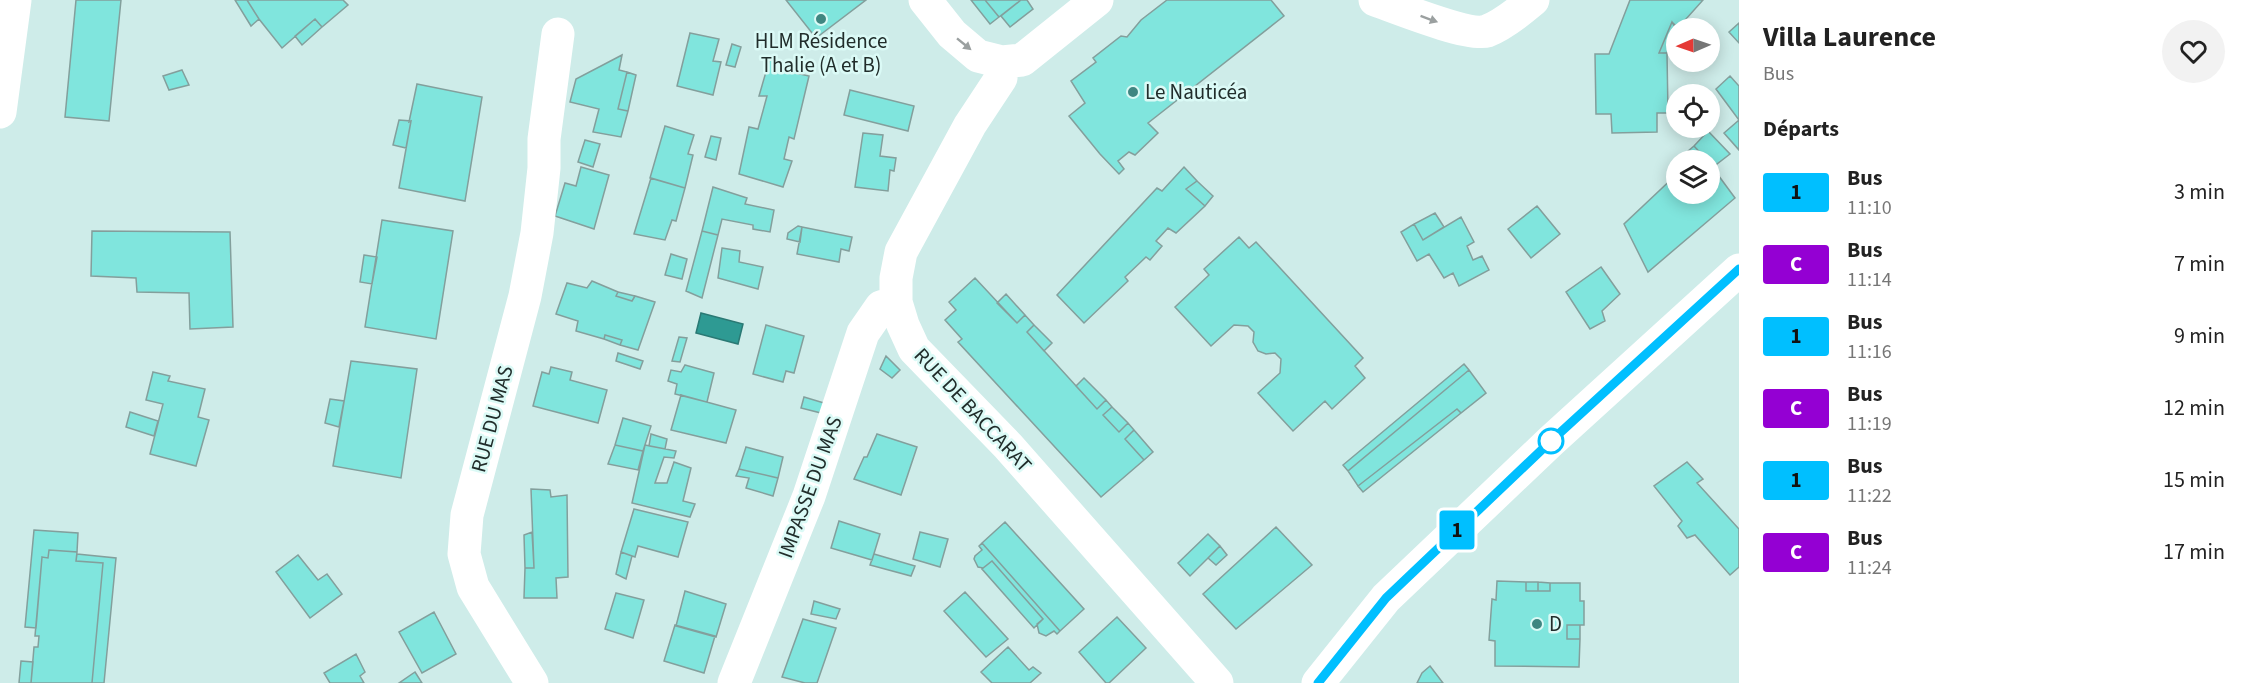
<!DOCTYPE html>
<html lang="fr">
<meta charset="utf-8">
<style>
:root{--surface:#fff;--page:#f2f2f2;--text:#222;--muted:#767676}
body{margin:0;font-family:"Source Sans 3",sans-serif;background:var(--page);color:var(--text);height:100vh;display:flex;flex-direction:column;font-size:22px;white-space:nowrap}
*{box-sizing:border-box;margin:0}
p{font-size:20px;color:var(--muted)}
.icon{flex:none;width:33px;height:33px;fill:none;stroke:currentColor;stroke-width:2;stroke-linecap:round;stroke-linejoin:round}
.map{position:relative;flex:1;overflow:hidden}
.drawer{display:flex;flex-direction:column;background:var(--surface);width:510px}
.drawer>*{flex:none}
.badge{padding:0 12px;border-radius:4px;font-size:21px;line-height:39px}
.needle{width:39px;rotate:268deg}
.controls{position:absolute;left:1666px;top:18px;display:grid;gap:12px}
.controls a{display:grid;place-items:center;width:54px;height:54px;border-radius:50%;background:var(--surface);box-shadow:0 3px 15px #0003;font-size:30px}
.map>.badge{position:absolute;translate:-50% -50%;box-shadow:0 0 0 3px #fff}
h2{padding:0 24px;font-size:22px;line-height:54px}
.round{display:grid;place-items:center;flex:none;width:63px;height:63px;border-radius:32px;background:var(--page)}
.headline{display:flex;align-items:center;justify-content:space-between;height:102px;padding:0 24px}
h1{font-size:28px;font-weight:700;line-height:45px}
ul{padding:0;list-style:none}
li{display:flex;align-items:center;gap:18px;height:72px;padding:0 24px}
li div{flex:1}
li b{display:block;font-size:22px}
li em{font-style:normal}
li .badge{min-width:66px;font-weight:700;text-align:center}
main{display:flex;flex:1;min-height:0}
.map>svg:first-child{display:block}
</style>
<main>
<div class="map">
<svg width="1739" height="683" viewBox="0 0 1739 683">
<rect width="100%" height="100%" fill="#ceece9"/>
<path fill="#2e9a93" stroke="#2a7974" stroke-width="1.5" d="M701 313 743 324 738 344 696 333Z"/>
<path fill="#80e5dd" stroke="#839f9c" stroke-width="1.5" d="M76 0H121L109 121 65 117Z
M235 0H247L259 19 251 26Z
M247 0H343L348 5 322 27 315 19 282 48 259 19Z
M786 0H866L816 38Z
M971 0H985L999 17 990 24Z
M985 0H1021L999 17Z
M1021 0H1027L1033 9 1010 27 1001 16Z
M1167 0H1271L1284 16 1148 123 1158 133 1135 155 1129 152 1118 161 1124 169 1119 174 1100 154 1069 116 1085 103 1071 81 1096 62 1093 58 1121 36 1127 37 1141 20Z
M1630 0H1703L1678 28 1672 22 1659 53H1667L1668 113H1657V132L1612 133 1611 114H1596L1595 54H1609Z
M315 19 322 27 302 45 295 36Z
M1672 22 1677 30 1667 53H1659Z
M1739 23V43L1729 32Z
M690 33 719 39 713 61 721 62 713 95 677 86Z
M732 44 741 47 735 67 726 65Z
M622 55 619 70 627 72 618 109 628 111 621 137 593 132 599 109 570 102 576 79Z
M770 58 796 65 795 73 809 76 794 139 789 137 784 159 792 161 783 187 739 174 749 127 758 129 767 96H759Z
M182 70 189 85 169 90 163 76Z
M627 72 636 75 628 111 618 109Z
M1730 76 1739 86V150L1724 133 1739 120 1716 89Z
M417 84 482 97 465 201 399 188 411 121 409 122Z
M850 90 914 106 908 131 844 115Z
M399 120 411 121 406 148 393 145Z
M665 126 694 135 688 154 693 155 685 188 650 178Z
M1708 131 1730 154 1713 167 1710 160H1707L1694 146Z
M863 133 883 135 880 156 896 158 894 171 890 170 888 191 855 187Z
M711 136 721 138 716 160 705 157Z
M585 140 600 144 593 167 578 162Z
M1694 146 1707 160H1677V168L1674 163Z
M1710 164 1735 198 1648 272 1624 224 1677 174V194H1710Z
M581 167 609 175 594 229 555 216 565 183 576 186Z
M1184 167 1197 181 1186 189 1205 206 1176 233 1168 228 1156 241 1162 246 1150 260 1146 257 1125 277 1128 281 1084 323 1057 295 1157 188 1162 191Z
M651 178 685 188 676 221 672 220 665 240 634 234Z
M1197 181 1213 196 1205 206 1186 189Z
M713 187 747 198 745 204 774 210 770 232 753 229V225L722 219 718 235 702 231Z
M1537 206 1560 234 1531 258 1508 229Z
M1435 213 1444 227 1423 240 1414 224Z
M1461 217 1474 242 1467 246 1473 260 1482 256 1489 270 1459 286 1453 273 1444 278 1429 254 1417 261 1401 232 1414 224 1423 240Z
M382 220 453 231 436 339 365 327Z
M798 226 802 227 800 242 787 239 788 233Z
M802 227 852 237 849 251 841 249 839 262 797 254Z
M92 231 230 232 233 327 190 329 189 293 137 292 136 278 91 276Z
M702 231 718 235 702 298 686 291Z
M1239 237 1249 248 1256 242 1363 358 1355 366 1365 378 1332 409 1325 401 1293 431 1258 393 1280 373 1281 359 1275 353 1266 354 1258 351 1253 342 1254 332 1248 326 1234 325 1211 346 1175 307 1209 275 1204 269Z
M722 248 740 251 739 262 763 267 758 289 718 278Z
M671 254 687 259 682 279 665 275Z
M364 255 377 257 372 284 360 282Z
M1601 267 1620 294 1602 311 1605 321 1590 329 1566 292Z
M975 278 1017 323 1025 315 1034 325 1027 332 1097 409 1106 400 1112 407 1103 415 1119 432 1128 423 1134 430 1125 439 1144 460 1101 497 958 342 962 339 945 320 956 310 949 302Z
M592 281 618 292 616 296 632 301 635 296 655 302 638 350 620 345 622 340 605 335 604 339 576 331 578 321 556 314 567 283 587 288Z
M618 292 635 296 632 301 616 296Z
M1006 294 1025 315 1017 323 997 303Z
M766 325 804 336 794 373 786 371 783 382 753 374Z
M1034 325 1052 343 1044 351 1027 332Z
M605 335 622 340 620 345 604 339Z
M679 337 687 338 680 362 672 361Z
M618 353 643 361 640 369 616 361Z
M886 356 900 370 892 378 880 369Z
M351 361 417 369 401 478 333 466Z
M1464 364 1469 370 1348 471 1343 465Z
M685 365 714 373 707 402 675 394 677 384 668 381 671 370 681 372Z
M551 367 572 372 570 380 607 390 598 423 533 406 542 372 549 374Z
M1469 370 1486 393 1461 413 1457 409 1358 486 1348 471Z
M153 372 170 376 168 381 205 389 198 417 209 420 196 466 150 454 163 404 146 400Z
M1084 378 1106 400 1097 409 1076 386Z
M681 395 736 410 726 443 671 430Z
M804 397 824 403 821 413 801 408Z
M330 399 344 401 339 427 325 423Z
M1112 407 1128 423 1119 432 1103 415Z
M1457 409 1461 413 1363 492 1358 486Z
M130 412 158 421 154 436 126 427Z
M623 418 651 426 643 451 615 445Z
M1134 430 1153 452 1144 460 1125 439Z
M651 434 667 439 665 449 649 446Z
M877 434 917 447 901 495 854 479 864 457H867Z
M615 445 643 451 638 470 608 464Z
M645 445 676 451 674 458 664 457 655 483H667L674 462 691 468 683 501 695 504 690 517 632 503Z
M746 447 783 457 778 478 739 469Z
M1687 462 1703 479 1697 483 1739 529V567L1730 575 1695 535 1687 538 1678 526 1682 521 1654 486Z
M739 469 778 478 773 496 746 488 749 478 736 476Z
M531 489 550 490 551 497 567 495 568 577 556 578 557 598H524L525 568H534Z
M634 509 688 522 678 557 638 546 635 557 621 552Z
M839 521 880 534 872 560 831 548Z
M1005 522 1084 609 1060 631 982 543Z
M1276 527 1312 565 1236 629 1203 594Z
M34 530 78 533 77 552 49 550 48 558 42 557 36 628 25 627Z
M532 532 534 568H525L524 535Z
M920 532 948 539 940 567 913 559Z
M1208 534 1220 546 1190 576 1178 563Z
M982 543 1060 631 1057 634 1054 631 1046 636 1039 633 1037 624 1043 619 992 561 983 568 978 567 974 559 975 556 982 550 979 546Z
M1220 546 1227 555 1216 565 1208 558Z
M49 550 77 552 76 561 103 563 92 683H31L34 647H38L39 636H35L42 557 48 558Z
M621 552 632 556 626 579 616 574Z
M77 554 116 558 104 683H92L103 563 76 561Z
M874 554 915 566 911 576 870 565Z
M298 555 318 580 327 574 342 594 310 618 276 572Z
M992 561 1043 619 1034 628 982 569Z
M1497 581 1526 582V591H1550V583H1580V601H1584V625H1567V639H1580L1579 667 1495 666V641L1489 640 1492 599 1496 600Z
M1526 582H1538V591H1526Z
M1538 582 1550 583V591H1538Z
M685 591 726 604 716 637 676 626Z
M965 592 1008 639 986 657 944 611Z
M616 593 644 600 633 638 605 629Z
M814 601 840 609 836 619 811 614Z
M434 612 456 654 422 673 399 632Z
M1117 617 1146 648 1109 683H1106L1079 652Z
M803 619 836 628 817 683H805L782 677Z
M675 625 715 636 704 673 664 661Z
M1567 625H1580V639H1567Z
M1008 647 1029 670 1033 667 1041 673 1030 683H992L981 672Z
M356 654 365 672 360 676 364 683H330L324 673Z
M21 661 33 662 31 683H19Z
M1430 666 1443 683H1417L1422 673Z
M415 672 422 683H399Z"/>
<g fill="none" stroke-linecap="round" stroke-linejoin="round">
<path stroke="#fff" stroke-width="33" d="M925 0 952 34 978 56 1002 62 1022 60 1097 0
M1375 0C1395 7 1469 37 1487 31 1503 25 1520 11 1533 0
M1002 62 1001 78 970 125 901 252 896 278V302L903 325 914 349 1008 446 1217 683
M532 683 473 587 464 554 467 515 525 296 537 233 544 168V139L558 34
M734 683 809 496 863 333 881 307 896 302
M1318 683 1386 598 1551 441 1739 270"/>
<path stroke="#fff" stroke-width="33" d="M0 112 15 0"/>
</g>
<defs><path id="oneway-solid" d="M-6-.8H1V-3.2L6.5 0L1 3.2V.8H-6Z" transform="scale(1.5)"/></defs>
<g fill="#9ba0a0">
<use href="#oneway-solid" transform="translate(1429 19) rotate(20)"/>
<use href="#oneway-solid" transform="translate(964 44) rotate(39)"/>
</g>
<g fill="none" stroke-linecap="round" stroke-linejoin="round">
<defs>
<path id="line" d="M1318 683 1386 598 1551 441 1739 269"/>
</defs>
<use href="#line" stroke="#fff" stroke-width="14"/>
<use href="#line" stroke="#00bfff" stroke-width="9"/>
</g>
<g fill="#3f8681" stroke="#dbfaf6" stroke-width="2">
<circle cx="821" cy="19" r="6"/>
<circle cx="1133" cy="92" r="6"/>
<circle cx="1537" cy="624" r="6"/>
</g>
<circle fill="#fff" stroke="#00bfff" stroke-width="3" cx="1551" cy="441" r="12"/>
<g text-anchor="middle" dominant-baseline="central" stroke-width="5" stroke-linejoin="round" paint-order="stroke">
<g font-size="21" fill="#212d2b" stroke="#dbfaf6" text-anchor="start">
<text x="821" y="41" text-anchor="middle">HLM Résidence<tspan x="821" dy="24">Thalie (A et B)</tspan></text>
<text x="1145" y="92">Le Nauticéa</text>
<text x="1549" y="624">D</text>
</g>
<g font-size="21" fill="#212d2b" stroke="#dbfaf6">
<text transform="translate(973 410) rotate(47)">RUE DE BACCARAT</text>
<text transform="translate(492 419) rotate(-75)">RUE DU MAS</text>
<text transform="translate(810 487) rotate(-70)">IMPASSE DU MAS</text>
</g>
</g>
</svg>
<div class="controls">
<a><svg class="needle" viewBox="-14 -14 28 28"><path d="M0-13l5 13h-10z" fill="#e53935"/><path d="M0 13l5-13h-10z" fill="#767676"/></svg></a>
<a><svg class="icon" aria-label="locate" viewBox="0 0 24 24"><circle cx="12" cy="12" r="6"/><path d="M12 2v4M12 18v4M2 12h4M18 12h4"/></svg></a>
<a><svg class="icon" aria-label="layers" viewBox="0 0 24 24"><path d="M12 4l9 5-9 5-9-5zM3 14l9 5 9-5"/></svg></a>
</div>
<b class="badge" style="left:1457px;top:530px;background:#00bfff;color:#111">1</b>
</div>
<section class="drawer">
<div class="headline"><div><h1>Villa Laurence</h1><p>Bus</p></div><a class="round"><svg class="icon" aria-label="heart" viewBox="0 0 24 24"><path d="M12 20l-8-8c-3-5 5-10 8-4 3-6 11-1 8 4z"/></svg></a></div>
<h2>Départs</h2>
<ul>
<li><span class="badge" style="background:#00bfff;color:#111">1</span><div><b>Bus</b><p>11:10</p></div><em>3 min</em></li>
<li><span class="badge" style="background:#9400d3;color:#fff">C</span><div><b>Bus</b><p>11:14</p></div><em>7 min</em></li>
<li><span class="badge" style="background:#00bfff;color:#111">1</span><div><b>Bus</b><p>11:16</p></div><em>9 min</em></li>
<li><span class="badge" style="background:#9400d3;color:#fff">C</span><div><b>Bus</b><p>11:19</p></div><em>12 min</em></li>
<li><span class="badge" style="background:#00bfff;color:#111">1</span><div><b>Bus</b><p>11:22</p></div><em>15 min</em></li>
<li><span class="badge" style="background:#9400d3;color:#fff">C</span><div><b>Bus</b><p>11:24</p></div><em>17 min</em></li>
</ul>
</section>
</main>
